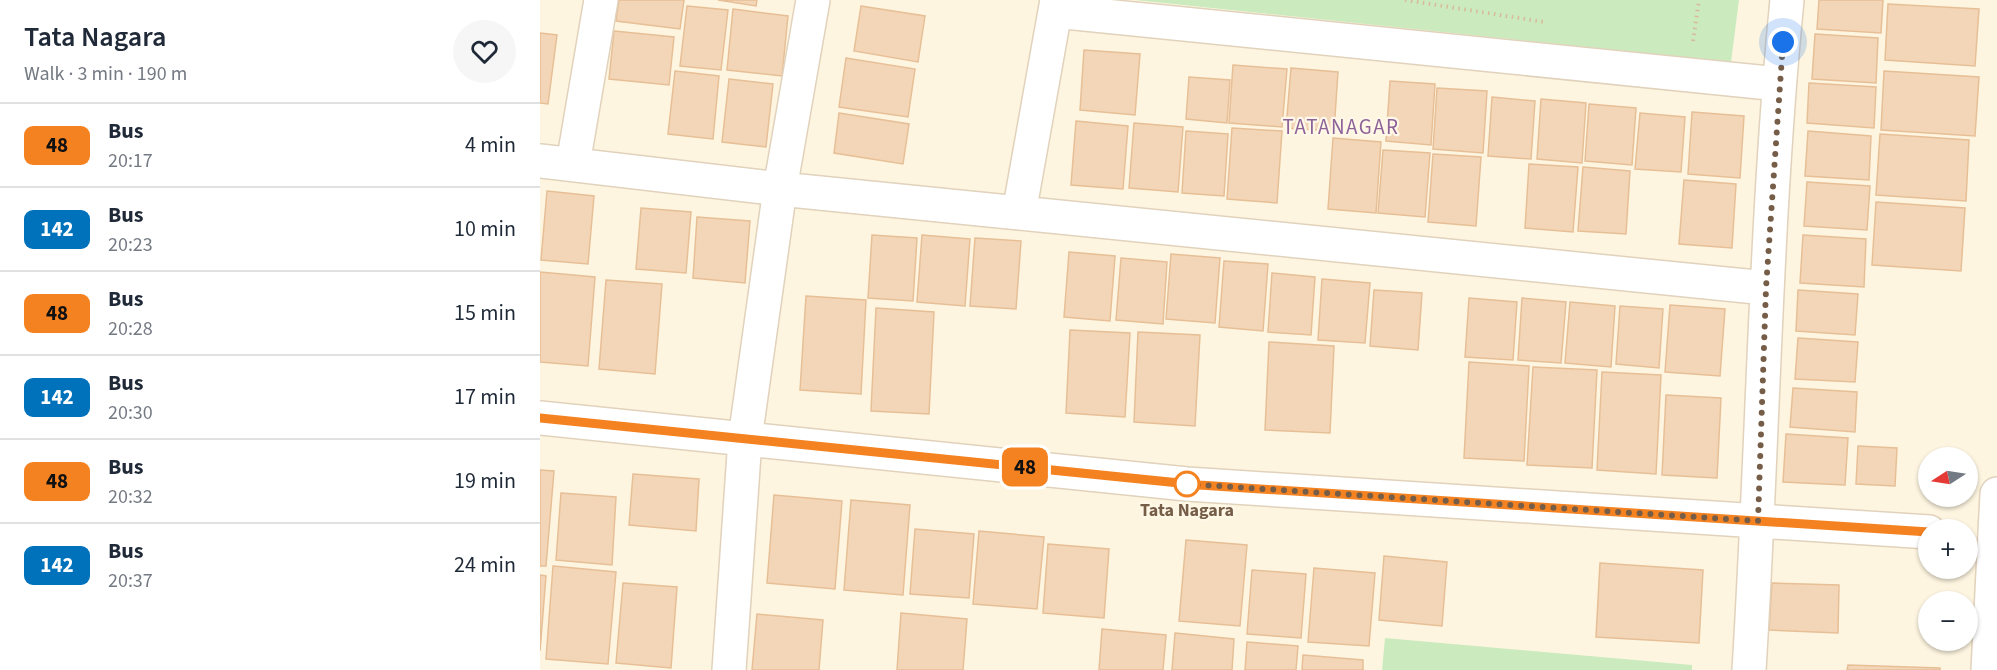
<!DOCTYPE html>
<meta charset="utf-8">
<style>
:root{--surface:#fff;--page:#f6f6f7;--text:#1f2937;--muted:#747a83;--line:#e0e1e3}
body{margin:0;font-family:"Source Sans 3",sans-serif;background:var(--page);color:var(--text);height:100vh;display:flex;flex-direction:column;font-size:22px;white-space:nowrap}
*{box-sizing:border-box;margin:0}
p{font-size:20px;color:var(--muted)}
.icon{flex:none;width:33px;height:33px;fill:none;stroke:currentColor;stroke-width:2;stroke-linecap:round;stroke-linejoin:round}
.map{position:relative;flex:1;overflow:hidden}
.details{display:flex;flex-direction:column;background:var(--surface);width:540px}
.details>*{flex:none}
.badge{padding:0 12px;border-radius:9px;font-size:21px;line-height:39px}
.needle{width:39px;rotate:258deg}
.controls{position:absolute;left:1378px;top:447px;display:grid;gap:12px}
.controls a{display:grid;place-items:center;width:60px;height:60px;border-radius:50%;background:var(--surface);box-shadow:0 2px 4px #0004;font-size:30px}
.you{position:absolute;width:30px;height:30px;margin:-15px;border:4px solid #fff;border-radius:50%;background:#1a73e8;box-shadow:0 0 0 9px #1a73e833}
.map>.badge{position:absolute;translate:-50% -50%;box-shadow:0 0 0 3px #fff}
.round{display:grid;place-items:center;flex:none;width:63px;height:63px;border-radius:32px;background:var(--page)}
.overview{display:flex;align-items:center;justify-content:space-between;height:102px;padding:0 24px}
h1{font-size:28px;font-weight:600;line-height:45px}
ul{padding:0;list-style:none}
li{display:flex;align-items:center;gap:18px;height:84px;padding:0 24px;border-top:2px solid var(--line)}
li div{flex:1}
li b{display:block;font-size:22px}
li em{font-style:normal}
li .badge{min-width:66px;font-weight:700;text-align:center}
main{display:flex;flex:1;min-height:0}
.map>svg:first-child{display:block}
</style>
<main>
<section class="details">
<div class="overview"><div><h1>Tata Nagara</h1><p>Walk · 3 min · 190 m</p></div><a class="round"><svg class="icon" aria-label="heart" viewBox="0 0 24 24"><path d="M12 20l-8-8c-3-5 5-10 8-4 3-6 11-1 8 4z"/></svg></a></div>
<ul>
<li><span class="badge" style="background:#f58220;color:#111">48</span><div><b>Bus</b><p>20:17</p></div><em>4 min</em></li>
<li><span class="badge" style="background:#0072bc;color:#fff">142</span><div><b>Bus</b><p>20:23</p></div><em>10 min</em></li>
<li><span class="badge" style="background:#f58220;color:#111">48</span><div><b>Bus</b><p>20:28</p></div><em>15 min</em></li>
<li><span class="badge" style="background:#0072bc;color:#fff">142</span><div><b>Bus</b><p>20:30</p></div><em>17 min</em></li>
<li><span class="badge" style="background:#f58220;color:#111">48</span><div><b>Bus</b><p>20:32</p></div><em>19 min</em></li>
<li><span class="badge" style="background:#0072bc;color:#fff">142</span><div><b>Bus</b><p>20:37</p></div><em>24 min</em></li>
</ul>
</section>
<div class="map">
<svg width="1457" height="670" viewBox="0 0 1457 670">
<rect width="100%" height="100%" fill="#fdf5e0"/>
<path fill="#cbebbf" d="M595 0H1199L1191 62Z
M845 638 1152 665V670H842Z"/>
<path fill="#f3d6b7" stroke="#e7bf97" stroke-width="1.5" d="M79 0H144L140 29 76 21Z
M178 0H217L216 6Z
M1279 0H1343L1341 33 1277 29Z
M1348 4 1439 9 1435 66 1345 60Z
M147 6 188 10 181 70 140 66Z
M321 6 385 16 378 62 314 51Z
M193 9 248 16 242 76 187 70Z
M74 31 134 37 129 85 69 79Z
M0 33 17 35 8 104 0 103Z
M1275 34 1338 38 1336 83 1272 79Z
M544 50 600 54 595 115 540 110Z
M306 58 375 69 368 117 299 107Z
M693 65 747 69 742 127 689 123Z
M751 68 798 72 794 131 746 128Z
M135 71 179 76 173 139 128 134Z
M1344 71 1439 77 1435 136 1341 130Z
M649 77 690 80 687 123 646 119Z
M189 79 233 84 226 147 182 142Z
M850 81 895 84 891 145 846 141Z
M1269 83 1336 87 1334 128 1267 123Z
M897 88 947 91 943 153 893 149Z
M952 97 995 101 991 159 948 156Z
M1001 99 1046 103 1042 163 997 159Z
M1049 104 1096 108 1092 165 1045 161Z
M1152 112 1204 116 1200 178 1148 174Z
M299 113 369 124 363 164 294 153Z
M1100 113 1145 117 1141 172 1095 169Z
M536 121 588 126 583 189 531 185Z
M594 123 643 127 638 192 589 188Z
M692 128 742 131 737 203 687 199Z
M646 131 688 134 684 196 642 193Z
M1268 131 1331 136 1329 180 1265 176Z
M1340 134 1429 140 1426 201 1336 195Z
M793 138 841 142 836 213 788 209Z
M843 150 890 153 885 217 838 213Z
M893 154 941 157 936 226 888 222Z
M989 164 1038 167 1033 232 985 228Z
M1043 167 1090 171 1086 234 1038 231Z
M1144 180 1196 184 1192 248 1139 244Z
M1267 182 1330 186 1327 230 1264 226Z
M7 191 54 196 48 264 1 260Z
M1336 202 1425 208 1421 271 1332 265Z
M101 208 151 212 146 273 96 269Z
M157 217 210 221 205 283 153 278Z
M332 235 377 238 373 301 328 298Z
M382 235 430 239 425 306 377 302Z
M1263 235 1326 239 1324 287 1260 283Z
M435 238 481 241 476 309 430 306Z
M529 252 575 256 570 321 524 317Z
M631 254 680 258 675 323 626 319Z
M581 258 627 262 623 324 576 320Z
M684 261 728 264 723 331 679 327Z
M0 272 55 277 48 366 0 362Z
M732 273 775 277 771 335 728 332Z
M782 279 830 283 825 343 778 340Z
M66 280 122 284 115 374 59 369Z
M834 290 882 293 878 350 830 346Z
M1258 290 1318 294 1315 335 1256 331Z
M266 296 326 300 321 394 260 390Z
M929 298 977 302 973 360 925 357Z
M982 298 1026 302 1021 363 978 360Z
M1030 302 1075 306 1071 367 1025 363Z
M1130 305 1185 309 1180 376 1125 372Z
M1080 306 1123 309 1119 368 1076 364Z
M336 308 394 312 389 414 331 411Z
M530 330 590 333 585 417 526 413Z
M598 332 660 335 655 426 594 422Z
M1258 338 1318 342 1315 382 1255 379Z
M729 342 794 346 790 433 725 430Z
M929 362 989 366 984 461 924 458Z
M993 367 1057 370 1052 468 987 465Z
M1062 372 1121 375 1116 474 1057 470Z
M1253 388 1317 392 1315 432 1250 427Z
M1126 395 1181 398 1177 478 1122 475Z
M1246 434 1308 438 1305 485 1243 482Z
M1318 446 1357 448 1355 486 1316 484Z
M0 470 14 471 6 566H0Z
M93 474 159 479 156 531 89 525Z
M21 493 76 497 72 565 16 560Z
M234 495 302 501 295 589 227 583Z
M311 500 370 505 363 595 304 590Z
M375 529 434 534 429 598 370 594Z
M439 531 504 537 497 609 433 604Z
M646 540 707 545 700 626 639 621Z
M508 544 569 549 564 618 503 613Z
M844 556 907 562 902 626 839 620Z
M1060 563 1163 570 1159 643 1056 637Z
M13 566 76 572 68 664 6 659Z
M774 568 835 573 829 646 768 642Z
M712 570 766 574 761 638 707 634Z
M0 575 6 576 0 651Z
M83 583 137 587 131 668 76 663Z
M1232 583 1299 585 1298 633 1229 630Z
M361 613 427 619 423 670H357Z
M217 614 283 620 279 670H212Z
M562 629 626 635 623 670H559Z
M635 633 694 639 692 670H632Z
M707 642 758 646 756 670H705Z
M763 655 823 660V670H762Z
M1308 665 1400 668V670H1307Z"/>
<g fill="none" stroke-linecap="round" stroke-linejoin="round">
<defs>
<path id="minor" d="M515 11 1239 84
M0 161 240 189 1226 288
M33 164 61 0
M479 213 517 0
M0 418 647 484 1389 532
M189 670 205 439 240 189 273 0
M1209 670C1223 447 1225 223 1247 0
M1448 670 1457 494"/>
</defs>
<use href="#minor" stroke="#e1d2bc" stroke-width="36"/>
<path stroke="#d8ba9a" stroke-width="4" stroke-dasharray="1.5 4.5" stroke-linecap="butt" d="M865 0 1004 22
M1153 41 1159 0"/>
<use href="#minor" stroke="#fff" stroke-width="33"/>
</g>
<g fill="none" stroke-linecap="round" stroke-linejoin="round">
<defs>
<path id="line" d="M0 418 659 485 1389 532"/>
</defs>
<use href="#line" stroke="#fff" stroke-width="14"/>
<use href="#line" stroke="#f58220" stroke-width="9"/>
<path stroke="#755d47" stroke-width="6" stroke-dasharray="0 10.8" d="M647 484 1218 521 1226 288 1243 42"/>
</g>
<circle fill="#fff" stroke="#f58220" stroke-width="3" cx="647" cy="484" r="12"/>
<g text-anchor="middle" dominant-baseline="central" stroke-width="4.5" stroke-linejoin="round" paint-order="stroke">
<g font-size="18" font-weight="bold" fill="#755d47" stroke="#fff8e7">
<text x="647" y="510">Tata Nagara</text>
</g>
<g font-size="21" letter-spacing="1.5" fill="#8d6298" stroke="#fff8e7">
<text x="801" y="127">TATANAGAR</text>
</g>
</g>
</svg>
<div class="controls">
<a><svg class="needle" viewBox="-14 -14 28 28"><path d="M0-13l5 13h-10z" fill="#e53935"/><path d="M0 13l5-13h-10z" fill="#747a83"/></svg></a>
<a>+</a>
<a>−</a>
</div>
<div class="you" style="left:1243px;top:42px"></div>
<b class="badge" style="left:485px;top:467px;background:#f58220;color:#111">48</b>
</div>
</main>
